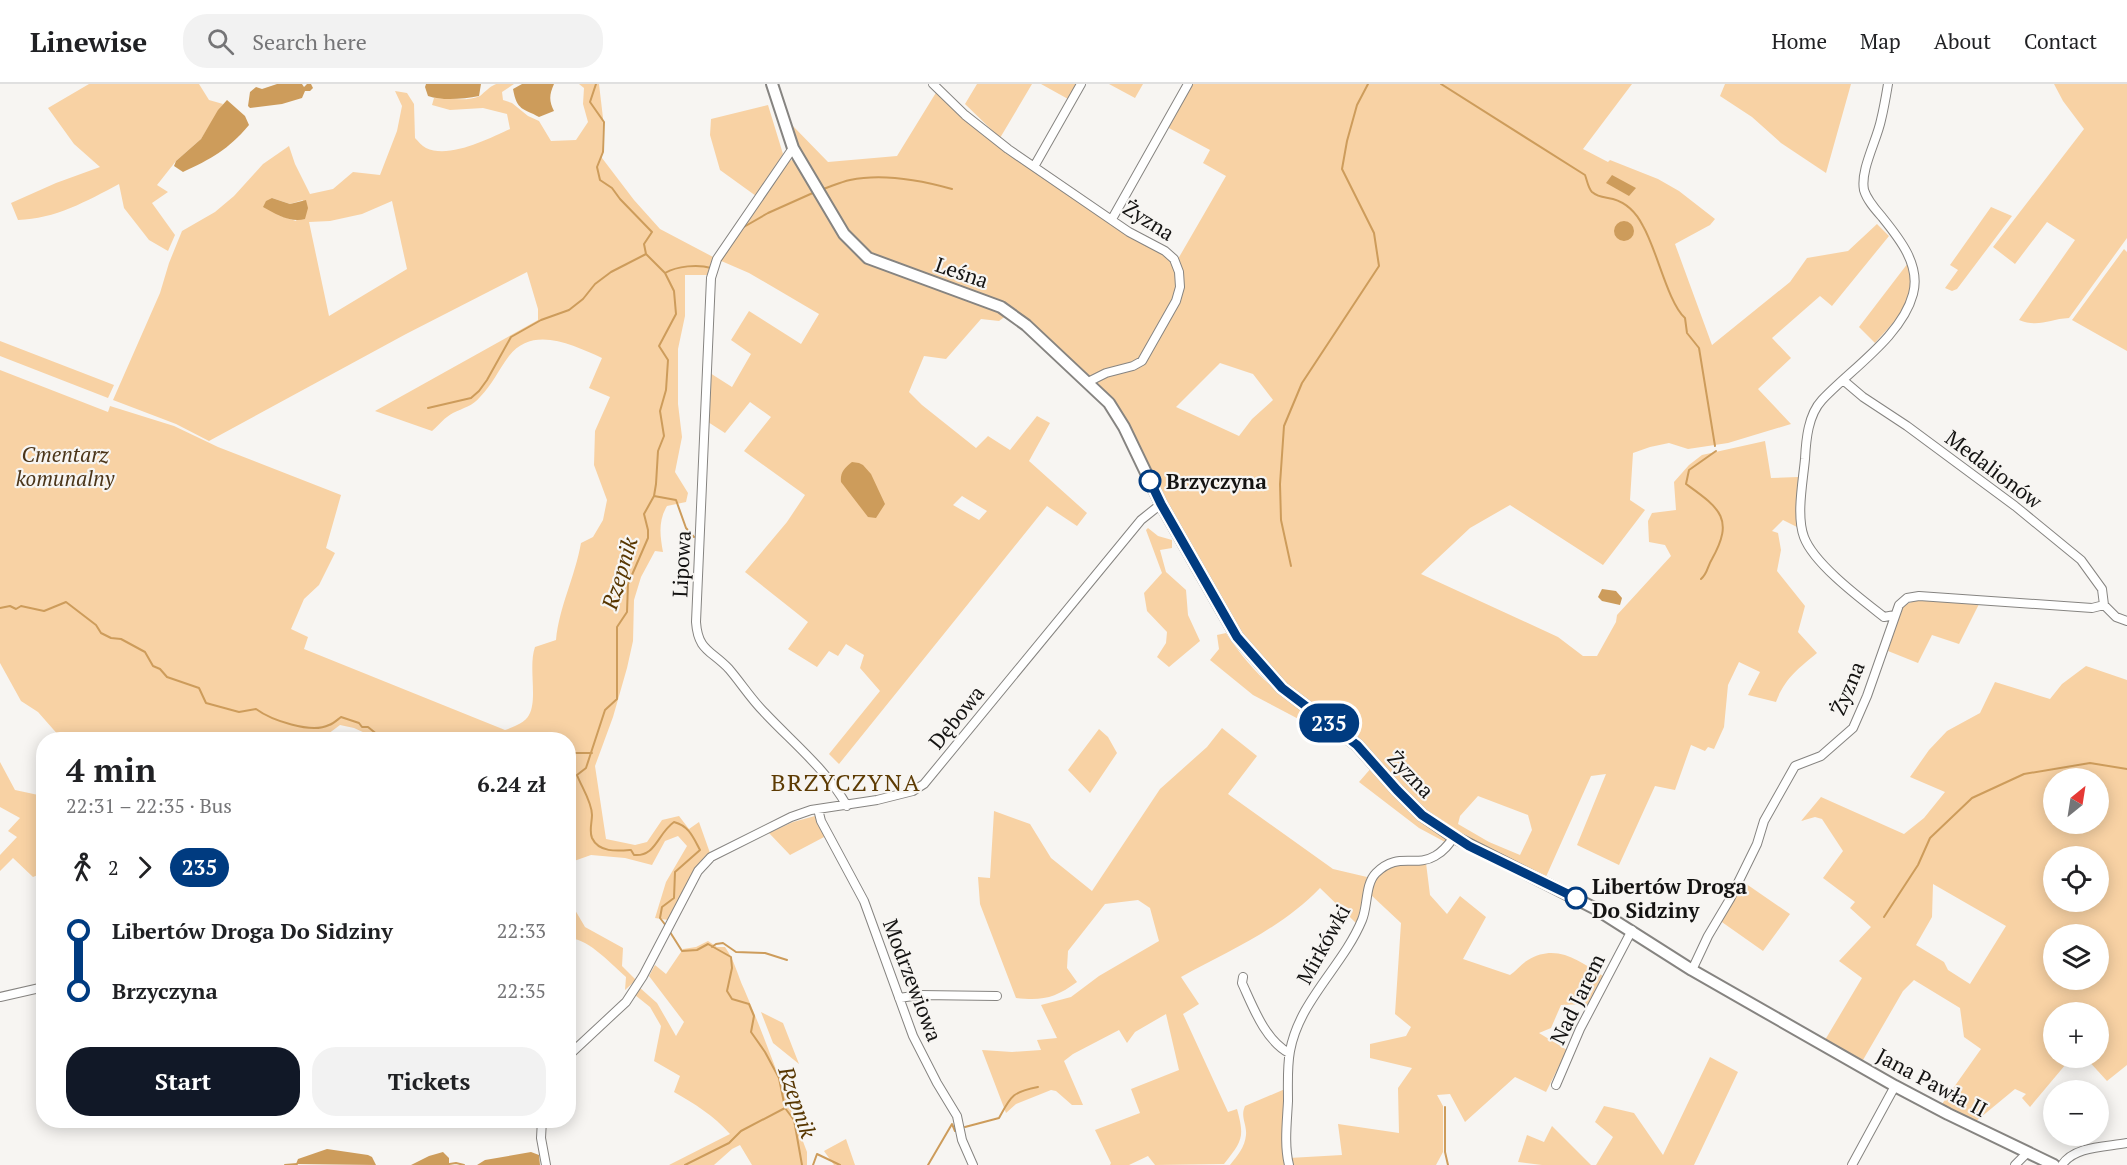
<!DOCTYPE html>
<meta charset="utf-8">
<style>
:root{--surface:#fff;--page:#f2f2f2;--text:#202124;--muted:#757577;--line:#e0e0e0;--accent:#111827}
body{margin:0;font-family:"PT Serif",serif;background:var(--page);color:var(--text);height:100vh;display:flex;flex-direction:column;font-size:22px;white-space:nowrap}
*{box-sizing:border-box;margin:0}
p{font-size:20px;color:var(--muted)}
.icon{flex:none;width:33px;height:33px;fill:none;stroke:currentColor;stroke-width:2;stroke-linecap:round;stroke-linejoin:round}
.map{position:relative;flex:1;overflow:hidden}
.side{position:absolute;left:36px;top:648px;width:540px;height:396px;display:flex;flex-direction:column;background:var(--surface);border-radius:24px;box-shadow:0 3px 15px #0003}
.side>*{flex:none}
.badge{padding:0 12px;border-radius:20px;font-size:21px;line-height:39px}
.needle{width:39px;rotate:30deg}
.tools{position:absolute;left:2043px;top:684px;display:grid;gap:12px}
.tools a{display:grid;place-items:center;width:66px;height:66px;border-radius:50%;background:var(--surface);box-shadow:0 3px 15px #0003;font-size:30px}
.map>.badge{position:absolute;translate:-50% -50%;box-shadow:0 0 0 3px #fff}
.legs{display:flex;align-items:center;gap:9px;height:66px;padding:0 30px;font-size:20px}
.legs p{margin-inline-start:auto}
.head{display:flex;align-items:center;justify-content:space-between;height:102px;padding:0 30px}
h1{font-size:33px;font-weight:700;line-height:45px}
.primary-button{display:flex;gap:12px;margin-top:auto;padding:12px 30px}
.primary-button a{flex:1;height:69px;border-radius:24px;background:var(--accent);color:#fff;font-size:24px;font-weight:700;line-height:69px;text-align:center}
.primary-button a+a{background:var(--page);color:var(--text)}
ul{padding:0 30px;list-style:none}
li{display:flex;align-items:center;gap:21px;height:60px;font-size:22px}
li i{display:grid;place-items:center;width:9px;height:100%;margin:0 8px;background:currentColor}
li i::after{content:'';width:15px;height:15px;margin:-8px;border:4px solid;border-radius:50%;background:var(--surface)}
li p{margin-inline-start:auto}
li:first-child i{background:linear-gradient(#0000 50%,currentColor 0)}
li:last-child i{background:linear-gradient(currentColor 50%,#0000 0)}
header{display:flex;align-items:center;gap:36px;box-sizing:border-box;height:84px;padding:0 30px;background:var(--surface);border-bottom:2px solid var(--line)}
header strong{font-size:28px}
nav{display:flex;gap:33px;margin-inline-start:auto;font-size:21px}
.search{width:420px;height:54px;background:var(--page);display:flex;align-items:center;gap:15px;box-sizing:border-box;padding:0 21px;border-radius:24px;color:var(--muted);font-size:22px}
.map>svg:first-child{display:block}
</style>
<header>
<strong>Linewise</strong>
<div class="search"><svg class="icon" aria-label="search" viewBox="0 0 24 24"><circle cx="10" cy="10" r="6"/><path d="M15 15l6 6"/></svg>Search here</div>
<nav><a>Home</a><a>Map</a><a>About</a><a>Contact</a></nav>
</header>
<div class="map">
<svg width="2127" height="1081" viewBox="0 0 2127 1081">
<rect width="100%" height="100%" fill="#f7f5f2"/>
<path fill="#f8d2a4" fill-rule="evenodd" d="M89 0H199L209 16 223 20 201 55 176 77 157 101 168 108 152 119 175 151 168 167 149 156 124 124 119 100C87 117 55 135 18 136L11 119 56 99 100 83 74 60 48 24Z
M496 0H514L502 8 503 16 512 19 528 32 539 37 551 57 576 56 588 38 583 20 584 4 579 0H599L603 34 602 74 634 116 660 145 715 174 708 191H685V232L678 265V320L682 353 675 388 688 409 686 418 667 422C658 437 660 452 663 468L655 467 641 493 634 516 633 557 627 584 613 633 595 682 606 755 635 761 647 758 662 736 679 732 689 745 699 738 710 769 701 778 668 836 655 834 666 798 687 762 678 752 665 757 652 781 625 774 591 771 574 777 569 790 568 656 378 655 354 644 340 641 320 656H81L60 653 38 628 21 617 0 579V286L108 328 110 322 174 342 218 363 341 411 326 464 335 469 319 501 304 515 291 545 308 553 304 565 505 646C513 643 525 639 529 631 538 615 528 583 535 563L556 556C559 523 575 493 581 459L593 453 603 436 607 416 594 381 595 347 610 313 589 304 602 274C573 261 533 241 509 272 499 285 492 301 480 313 473 322 463 324 453 329 445 333 439 341 432 347L375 327 538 236V225L527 188 406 250 209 357 176 340 113 316 160 209 169 179 182 147 215 128 234 112 263 80 289 62 295 80 310 110 333 105 353 88 380 91 397 47 402 22 395 7 407 9 414 20 415 54C418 57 422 62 426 64 449 75 488 55 510 45L507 30 483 24 450 26 432 21 434 14C447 14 468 18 480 12 485 8 489 3 496 0ZM272 114 290 120 303 116 296 137 278 131ZM392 117 407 185 329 232 309 138 330 137 362 130Z
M977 0H1032L1000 54 965 20Z
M1041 0H1077L1068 15Z
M1109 0H1143L1135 14Z
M1191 0H1632L1583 65 1608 78 1610 76 1658 95 1679 107 1715 135 1710 141 1675 160 1712 261 1790 198 1807 174 1848 167 1877 140 1889 152 1832 222 1820 212 1772 254 1791 274 1758 305 1791 340 1728 359 1688 365 1669 359 1650 363 1633 369 1630 416 1645 426 1603 481 1510 421 1470 444 1421 490 1558 553 1583 572H1597L1616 538 1617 531 1671 472 1665 461 1649 458 1648 437 1652 429 1676 426 1674 398 1689 381 1702 371 1765 357 1771 394 1798 393 1797 443 1783 436 1772 447 1778 449 1781 466 1777 487 1805 522 1798 548 1817 569C1798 585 1785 594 1776 618L1748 611 1760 588 1739 578 1728 601 1724 643 1714 665 1708 663 1705 667 1691 661 1675 706 1655 702 1619 781 1577 761 1606 690 1591 692 1545 795 1484 765 1425 729 1361 657 1326 628 1299 612 1272 588 1244 552 1159 410 1130 341 1115 317 1095 297 1106 290 1141 282 1178 217V175L1226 92 1203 79 1210 66 1167 43ZM1220 279 1253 290 1273 316 1252 335 1239 352 1176 323ZM1478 712 1528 731 1532 746 1520 771 1489 758 1458 740 1460 732Z
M1725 0H1851L1826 89 1781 59 1752 33 1720 12Z
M2054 0H2127V154L2069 234C2049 235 2039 244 2019 236L2075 156 2047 138 2015 180 1993 163 2084 45 2063 17Z
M937 7 966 36 1164 168 1172 178 1178 204 1140 275 1092 294 1029 237 1007 220 871 171 846 147 796 62 790 39 828 78 897 72Z
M768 21 783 70 756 112 720 86 710 51 711 35Z
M793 76 805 96 867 177 1007 231 999 237 981 235 946 275 924 272 909 308 922 321 976 364 988 352 1010 366 1037 332 1050 339 1029 377 1087 429 1077 442 1047 422 839 680 829 670 880 607 860 584 864 571 846 560 838 572 829 567 817 583 788 565 808 538 745 488 787 438 805 411 744 367 771 333 750 318 725 349 708 338 710 289 732 303 751 270 731 256 749 227 801 260 819 230 749 189 719 176 787 77ZM962 412 987 427 979 436 953 421Z
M1991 123 2012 132 1957 205 1952 207 1945 204 1958 186 1950 181Z
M2124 165 2127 168V267L2072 236Z
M1908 179C1919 216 1898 233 1875 259L1859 243Z
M0 257 114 301 108 314 0 272Z
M1148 444 1158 452 1172 456V464L1160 466 1166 488 1186 506 1188 531 1200 557 1169 583 1157 573 1166 559 1167 548 1147 527 1144 509 1162 489 1146 446Z
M1919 515 1979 520 1959 560 1932 551 1918 579 1888 567 1902 522Z
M1226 549C1249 584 1277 612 1314 632L1308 640 1253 611 1210 576 1219 565 1217 551Z
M2086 582 2127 596V981L2107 997 2086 974H2098V928H2054V974H2071L2030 1023 2022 1014 2026 1010 2015 1005 1975 1038 1942 1020 1981 965 1964 953 1960 924 1914 896 1903 907 1863 976 1825 956 1862 894 1839 877 1871 843 1850 824 1855 818 1823 794 1843 767 1822 735 1815 733 1801 737 1821 713 1904 750 1924 734 1945 708 1910 693 1929 666 1947 647 1980 629 1995 598 2050 615 2062 600ZM2054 694H2098V740H2054ZM2054 772H2098V818H2054ZM1933 800 2006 842 1970 900 1948 886 1944 878 1916 861 1932 833ZM2054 850H2098V896H2054Z
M1222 644 1257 672 1228 710 1333 785 1367 793 1357 840 1320 804C1282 844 1229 867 1181 893L1199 920 1183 930 1228 1028 1237 1025C1245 1054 1242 1057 1224 1080L1155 1081 1148 1072 1129 1081H1110L1111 1079 1095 1046 1140 1029 1131 1005 1179 986 1166 930 1135 948 1127 959 1119 946 1073 970 1064 977 1083 1021H1072L1056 1007 1051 1006 1016 1020 1006 1029 982 966 1012 968 1041 966 1037 956 1057 954 1041 921 1071 913 1099 892 1159 857 1150 824 1138 816 1105 820 1068 867 1067 884 1077 898C1055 914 1043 917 1016 914L980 820 978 793 990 794 994 727 1030 740 1051 774 1092 807 1160 705 1207 663Z
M1099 645 1108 653 1117 669 1090 709 1068 686Z
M0 678 15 706 43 712V789L33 793 13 774 0 787V771L17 753 8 747 20 734 0 723Z
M1372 683 1402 720 1429 743 1448 755 1445 758 1419 744 1359 698Z
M815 732 826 752 790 771 769 749 793 738Z
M1403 779H1426L1430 811 1447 830 1460 812 1486 833 1463 875 1510 891C1516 887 1522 879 1528 876 1557 859 1579 877 1603 892L1589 920 1561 921 1551 944 1539 949 1567 966 1546 1008 1515 993 1465 1038 1450 1010 1437 1011 1443 1022V1068L1436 1081H1291L1289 1074 1342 1071 1338 1040 1399 1049 1398 1004 1412 984 1370 974V960L1406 952 1411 943 1395 930 1401 839 1370 810C1376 790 1383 783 1403 779Z
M1742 797 1790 830 1763 867 1719 836Z
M568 814 585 843 623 864 622 882 636 896 625 906 626 893C613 882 586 852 569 855Z
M708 857 717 863H725C735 877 737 890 744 905 767 958 786 1014 807 1068V1081H752L740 1061 732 1065 714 1081H669L730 1050C713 1031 695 1020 674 1008L680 992 654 977 661 942 650 923 635 911 639 903 657 919 676 952 684 938 649 892 655 881 666 890 683 865 696 863Z
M761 928 783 939 799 980 773 959Z
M1710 973 1738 988 1694 1081H1596L1613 1053 1595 1038 1604 1022 1634 1029 1663 1071Z
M1285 1005 1287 1081H1230C1237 1072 1245 1063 1246 1051 1247 1040 1240 1033 1245 1022Z
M1552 1042 1591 1081H1542L1518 1078 1527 1051 1544 1058Z
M846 1055 855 1081H834L824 1067Z"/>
<path fill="#cd9c5b" d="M277 0H302L304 3 307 0H311L313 4 310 7H305L302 14 282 20 250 24 248 22 250 8 256 3 262 5Z
M426 0H481L479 12C463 15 443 17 428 12L425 3Z
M522 0H554C549 11 549 17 554 27L539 33C523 24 517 27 513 5Z
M227 16 245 32 249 41C228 66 211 75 183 88L174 82 176 77 201 55 218 26Z
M1612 91 1636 104 1629 112 1606 99Z
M272 114 290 120 306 116 308 124 305 135C290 139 276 130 263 123L266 117Z
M1614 147a10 10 0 1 1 20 0a10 10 0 1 1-20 0Z
M852 378 859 379 863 381 871 390 885 420 876 434 868 433 841 398C840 389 844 384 852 378Z
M1602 505 1616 507 1622 514 1620 521 1602 517 1598 513Z
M327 1065 368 1071 372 1073 376 1081 296 1080 298 1075Z
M443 1068 449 1074V1081H411L429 1072Z
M531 1068 539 1071 540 1081H477L485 1076Z"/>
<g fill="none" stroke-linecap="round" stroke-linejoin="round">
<path stroke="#cd9c5b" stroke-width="2" d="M596 0 590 18 604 38 603 68 597 83 600 96 612 104 620 115 652 148 644 160 646 170 665 189 674 207 676 230 659 262 668 276 666 306 660 327 664 352 658 367 656 400 654 412 644 430 648 446V454L628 500 627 528 617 543V615L605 626 586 684 577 691C581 702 592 718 592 731 592 738 589 747 592 754 599 769 618 767 631 766L634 771C656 773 657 750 674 738 689 742 693 753 700 766L675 788 674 814 662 823 660 834 667 843
M1441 0 1585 91C1587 96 1588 104 1592 108 1599 114 1606 113 1613 115 1627 119 1637 130 1643 142 1657 166 1668 219 1685 234L1687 249 1699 264 1715 362
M823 105C832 102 841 98 850 96 883 89 920 96 952 105
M742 144 768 129 815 108
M719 179 729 164
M665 189C677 182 698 180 711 184
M428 324 471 314 479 307 487 296 511 253 541 236 569 226 583 215 595 200 611 188 646 170
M654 412 676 416 686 444 694 453
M1291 482 1281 436 1280 400 1284 342 1302 299 1379 182 1374 149 1342 85 1347 57 1357 21 1368 0
M1701 495C1708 489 1707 483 1712 475 1735 434 1719 424 1686 400L1689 386 1716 367
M0 524 10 522 16 525 21 522 44 527 66 518 96 541 101 549 111 554 121 555 145 568 153 582 160 585 167 593 199 604 206 619 239 628 256 625C271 636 311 650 329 641 333 640 337 636 341 633L359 639 362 643H368L384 656
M568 669H592
M1884 833 1918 781 1930 754 1972 714 2024 690 2090 679 2127 685
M670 848 682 867 697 866 708 860 731 873 732 884 727 907 732 915 749 920 754 932 751 948 765 968 779 994 785 1024 794 1036 802 1081
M712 863 716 860 723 859 736 868 765 869 787 876
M1445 1023V1068L1448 1081
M965 1043 999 1034C1011 1012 1012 1008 1038 1003
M285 1081 297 1080
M443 1081 456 1079 464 1081
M685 1081 729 1059 741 1047 785 1024
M813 1081 817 1070 840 1081
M928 1081 952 1040 955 1047"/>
<defs>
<path id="street" d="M933 0 965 31 1008 65 1129 148 1165 167 1174 175 1179 188 1180 203 1176 217 1142 277 1133 282 1106 289 1088 298
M1888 0C1886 12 1884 24 1881 36 1877 56 1860 86 1864 106 1867 116 1875 125 1882 133 1899 154 1921 181 1913 210 1902 252 1851 285 1822 316 1808 331 1806 356 1805 375 1803 397 1796 432 1804 453 1814 480 1861 515 1884 533L1895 531
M793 64 717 175 711 194 696 538C698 567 711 566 729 585 741 599 751 615 764 628 792 658 827 686 847 722
M1035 81 1081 0
M1112 135 1188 0
M1843 296 1863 313 1907 342 2015 422 2081 476 2102 505 2104 521
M818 725 821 737 864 817 913 952 937 999 957 1032 962 1056 973 1081
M1692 886 1708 852 1730 815 1757 760 1764 737 1795 682 1821 672 1853 644 1867 612 1899 521 1907 514 1919 512 2092 524 2104 521 2116 533 2127 537
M1243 893 1242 899C1253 923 1265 956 1289 969
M0 913 44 903
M899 914 920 911 997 912
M568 972 626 918 643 892 698 787 711 773 791 733 811 726 877 716 913 707 924 700 1141 436 1161 420
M1556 1001 1580 945 1632 846
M542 1036 541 1054 546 1081
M1289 1081C1284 1061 1287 1038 1288 1017 1288 1001 1287 983 1290 967 1299 917 1343 882 1362 836 1368 822 1365 800 1376 789 1398 767 1415 784 1435 772 1444 767 1449 760 1454 753
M1852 1081 1895 1002
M2015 1081 2027 1069
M2062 1081C2074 1062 2106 1063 2127 1059"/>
<path id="secondary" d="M772 0 793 64 844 150 868 174 1001 223 1026 241 1109 319 1124 343 1161 420 1237 553 1282 604 1357 661 1397 706 1422 731 1454 753 1596 825 1692 886 1895 1002 1948 1030 2054 1081"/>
</defs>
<use href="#street" stroke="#868481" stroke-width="10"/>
<use href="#secondary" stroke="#868481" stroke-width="14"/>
<use href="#street" stroke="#fff" stroke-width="8"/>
<use href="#secondary" stroke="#fff" stroke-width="10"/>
</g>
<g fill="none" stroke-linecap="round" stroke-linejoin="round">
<defs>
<path id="line-1" d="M1150 397 1161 420 1237 553 1282 604 1357 661 1397 706 1422 731 1469 762 1576 814"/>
</defs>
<use href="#line-1" stroke="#fff" stroke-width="14"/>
<use href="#line-1" stroke="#003b80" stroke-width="9"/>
</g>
<g fill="#fff" stroke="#003b80" stroke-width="3">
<circle cx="1150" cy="397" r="10"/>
<circle cx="1576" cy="814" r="10"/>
</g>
<g text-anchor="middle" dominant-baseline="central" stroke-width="4.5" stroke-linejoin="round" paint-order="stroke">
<g font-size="21" fill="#141312" stroke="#f7f5f2">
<text transform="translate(1149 136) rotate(32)">Żyzna</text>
<text transform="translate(962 188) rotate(19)">Leśna</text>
<text transform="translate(1994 385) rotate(37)">Medalionów</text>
<text transform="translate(681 480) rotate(-87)">Lipowa</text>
<text transform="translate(1847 604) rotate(-67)">Żyzna</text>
<text transform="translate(956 633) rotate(-51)">Dębowa</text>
<text transform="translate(1411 690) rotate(46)">Żyzna</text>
<text transform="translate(1323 860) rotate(-61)">Mirkówki</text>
<text transform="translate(913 896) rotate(69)">Modrzewiowa</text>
<text transform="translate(1577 915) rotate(-64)">Nad Jarem</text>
<text transform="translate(1932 998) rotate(28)">Jana Pawła II</text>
</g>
<g font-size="21" font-style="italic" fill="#4b3519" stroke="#f7f5f2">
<text x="65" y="370">Cmentarz<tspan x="65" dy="24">komunalny</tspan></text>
</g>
<g font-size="21" font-weight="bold" fill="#141312" stroke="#f7f5f2" text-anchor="start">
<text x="1166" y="397">Brzyczyna</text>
<text x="1592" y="802">Libertów Droga<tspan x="1592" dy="24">Do Sidziny</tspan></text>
</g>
<g font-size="22" font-style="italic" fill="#573600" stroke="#f7f5f2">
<text transform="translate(619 489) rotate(-73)">Rzepnik</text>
<text transform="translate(798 1018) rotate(71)">Rzepnik</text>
</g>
<g font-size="24" letter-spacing="1.5" fill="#5d3b03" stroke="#f7f5f2">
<text x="846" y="698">BRZYCZYNA</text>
</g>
</g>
</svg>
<div class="tools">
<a><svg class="needle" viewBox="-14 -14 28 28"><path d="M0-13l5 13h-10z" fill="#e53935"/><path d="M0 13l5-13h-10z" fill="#757577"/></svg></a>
<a><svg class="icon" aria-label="locate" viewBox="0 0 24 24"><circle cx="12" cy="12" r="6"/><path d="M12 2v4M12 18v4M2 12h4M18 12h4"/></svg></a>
<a><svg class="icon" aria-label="layers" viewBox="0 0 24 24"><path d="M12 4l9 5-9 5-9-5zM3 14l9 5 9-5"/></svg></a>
<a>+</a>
<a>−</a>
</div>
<b class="badge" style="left:1329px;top:639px;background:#003b80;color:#fff">235</b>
<section class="side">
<div class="head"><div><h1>4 min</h1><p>22:31 – 22:35 · Bus</p></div><b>6.24 zł</b></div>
<div class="legs"><svg class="icon" aria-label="walk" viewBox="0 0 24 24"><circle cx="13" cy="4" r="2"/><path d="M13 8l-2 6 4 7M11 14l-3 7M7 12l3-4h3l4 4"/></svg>2<svg class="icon" aria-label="forward" viewBox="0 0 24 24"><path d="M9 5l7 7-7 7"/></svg><b class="badge" style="background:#003b80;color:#fff">235</b></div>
<ul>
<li><i style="color:#003b80"></i><b>Libertów Droga Do Sidziny</b><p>22:33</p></li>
<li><i style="color:#003b80"></i><b>Brzyczyna</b><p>22:35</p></li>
</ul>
<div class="primary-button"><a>Start</a><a>Tickets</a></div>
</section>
</div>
